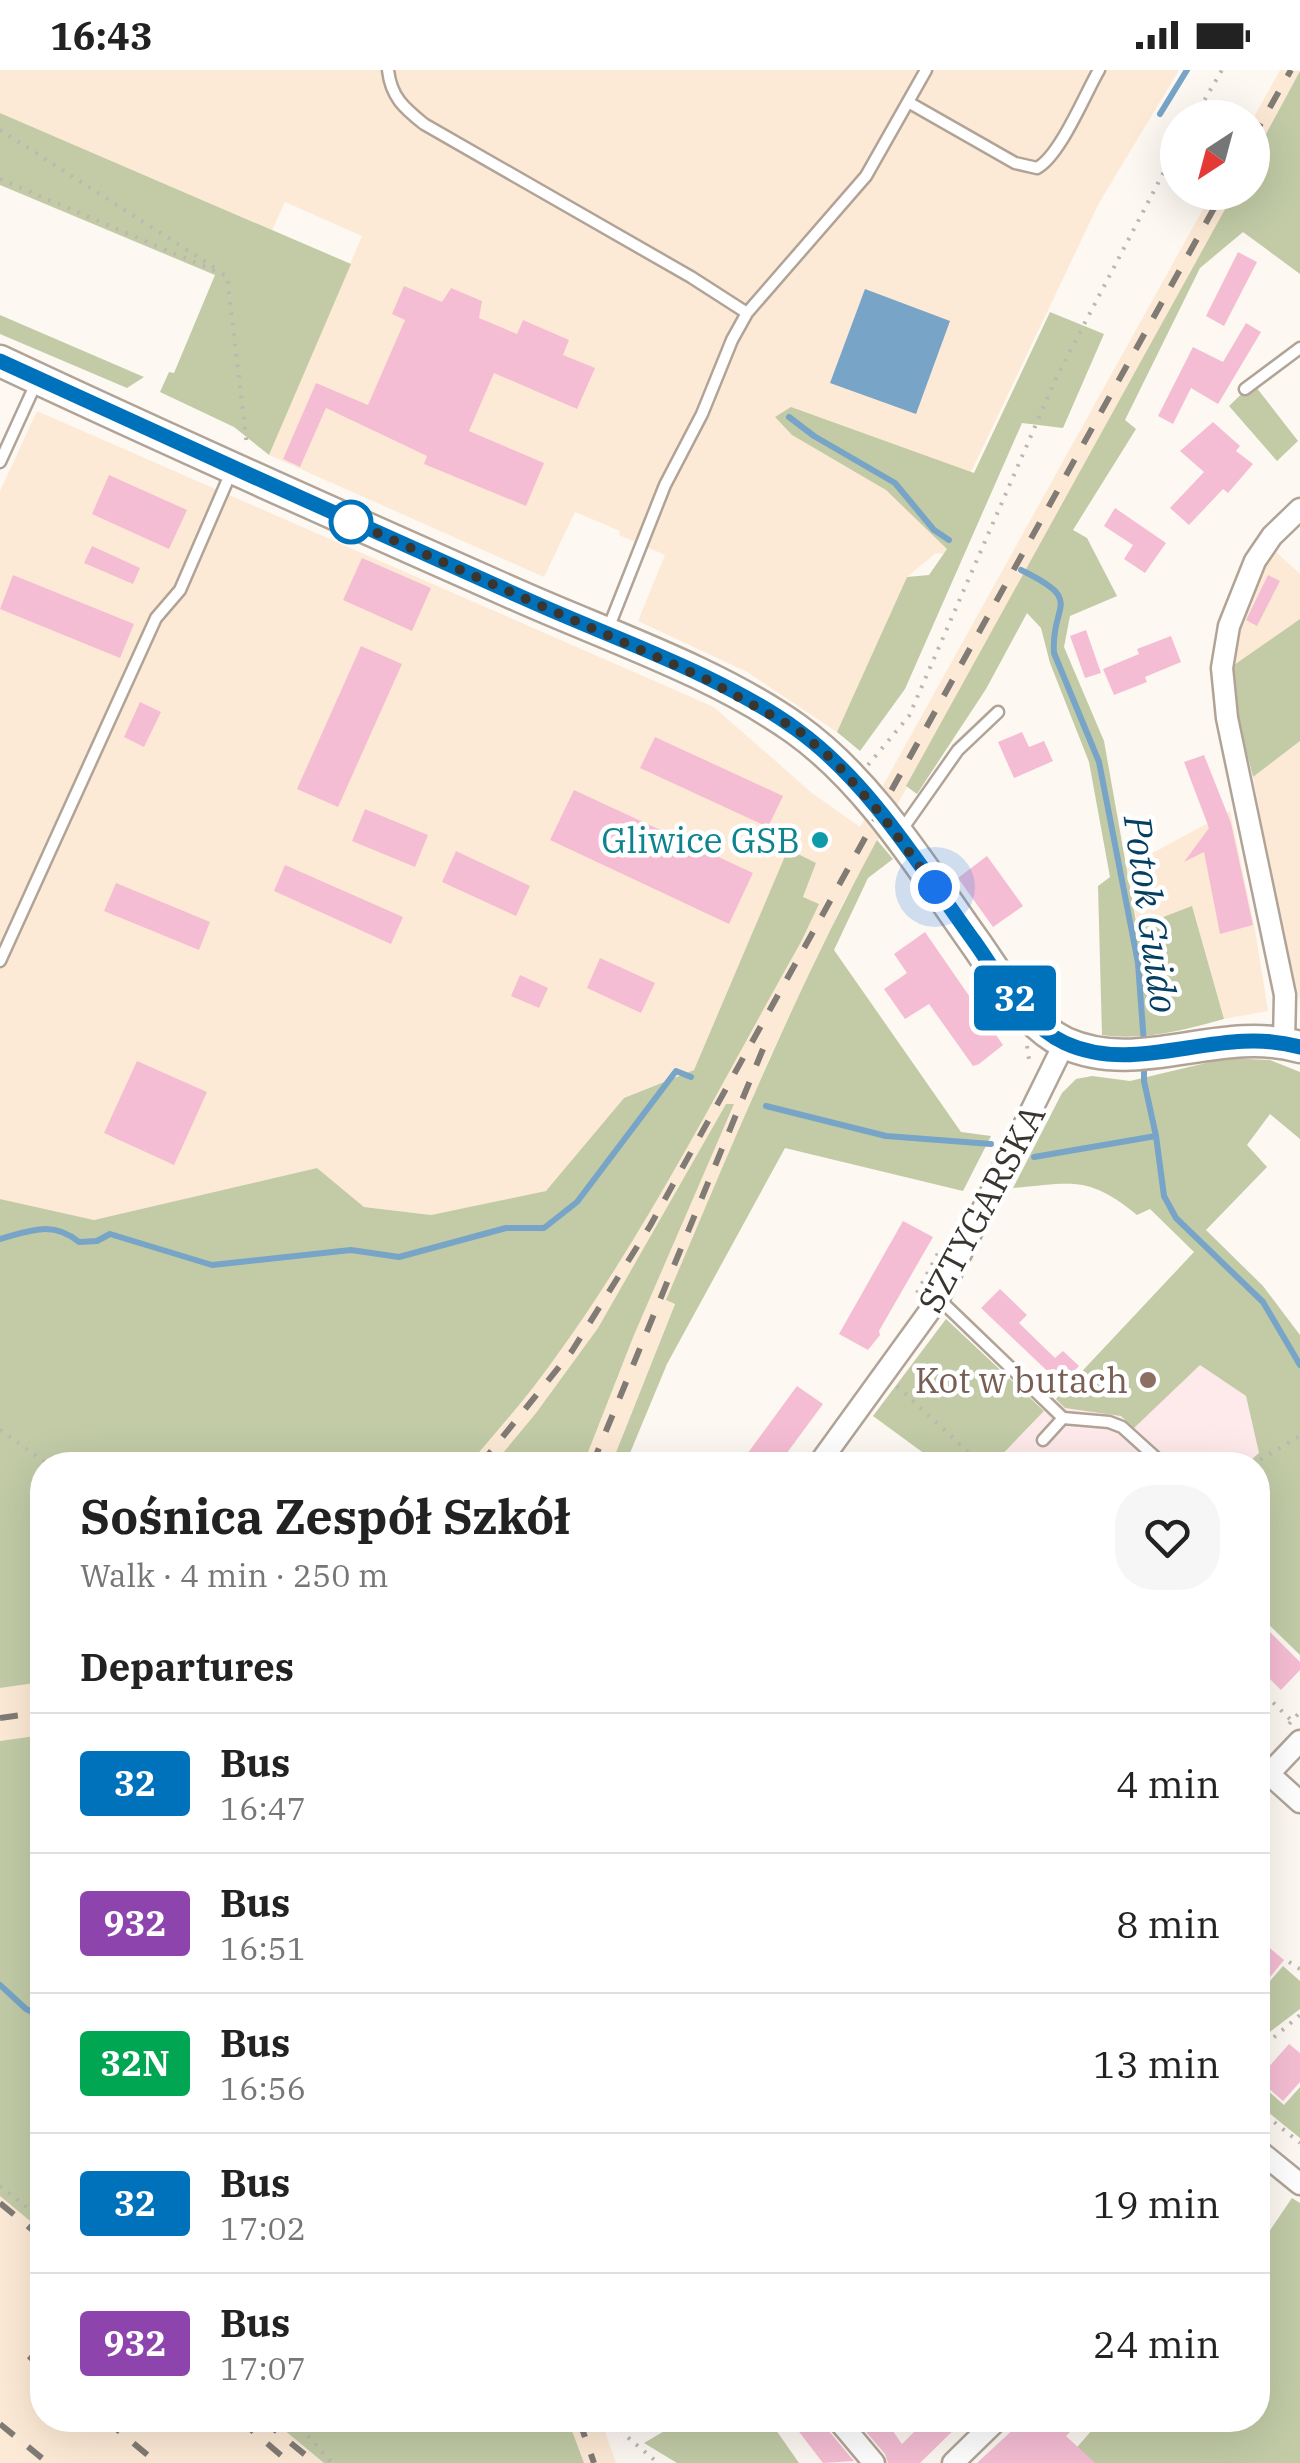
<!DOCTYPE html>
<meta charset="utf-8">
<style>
:root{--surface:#fff;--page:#f6f6f6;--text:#222;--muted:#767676;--line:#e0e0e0}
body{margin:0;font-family:"IBM Plex Serif",serif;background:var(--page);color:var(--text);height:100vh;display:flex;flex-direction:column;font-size:38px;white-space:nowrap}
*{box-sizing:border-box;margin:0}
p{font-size:32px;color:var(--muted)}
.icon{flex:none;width:55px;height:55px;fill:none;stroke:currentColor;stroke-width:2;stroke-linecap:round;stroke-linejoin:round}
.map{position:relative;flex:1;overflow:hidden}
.details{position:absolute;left:30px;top:1382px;width:1240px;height:980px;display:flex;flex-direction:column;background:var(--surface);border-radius:40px;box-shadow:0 10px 40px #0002}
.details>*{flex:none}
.badge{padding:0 20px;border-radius:8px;font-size:35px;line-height:65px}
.needle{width:65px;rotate:216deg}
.controls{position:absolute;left:1160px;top:30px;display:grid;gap:20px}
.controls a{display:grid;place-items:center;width:110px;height:110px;border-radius:50%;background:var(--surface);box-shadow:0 10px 40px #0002;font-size:50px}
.you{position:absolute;width:50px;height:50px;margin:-25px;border:8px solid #fff;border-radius:50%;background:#1a73e8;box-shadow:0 0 0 15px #1a73e833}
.map>.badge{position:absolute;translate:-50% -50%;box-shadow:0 0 0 5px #fff}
h2{padding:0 50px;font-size:38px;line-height:90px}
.round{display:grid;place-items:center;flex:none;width:105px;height:105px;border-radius:40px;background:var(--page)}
.headline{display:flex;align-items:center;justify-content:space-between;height:170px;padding:0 50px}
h1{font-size:48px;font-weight:700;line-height:75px}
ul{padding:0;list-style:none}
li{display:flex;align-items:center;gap:30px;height:140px;padding:0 50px;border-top:2px solid var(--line)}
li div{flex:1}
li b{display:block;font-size:38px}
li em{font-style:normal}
li .badge{min-width:110px;font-weight:700;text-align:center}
.status{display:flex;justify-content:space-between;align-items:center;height:70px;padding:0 50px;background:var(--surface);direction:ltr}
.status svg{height:28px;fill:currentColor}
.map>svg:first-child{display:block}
</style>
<div class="status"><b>16:43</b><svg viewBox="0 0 49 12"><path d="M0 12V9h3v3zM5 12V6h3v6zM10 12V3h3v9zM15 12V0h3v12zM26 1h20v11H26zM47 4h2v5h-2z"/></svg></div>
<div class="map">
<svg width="1300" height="2393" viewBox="0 0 1300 2393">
<rect width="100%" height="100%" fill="#fdf8f2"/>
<path fill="#fdead6" d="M0 0H1179L1099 133 952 442 960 463 946 484 936 483 907 507 837 662 747 602 638 551 665 485 619 465 620 461 575 442 544 507 269 385 362 166 285 132 272 160 0 43Z
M1280 0 1300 1 1253 88V49Z
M1212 123H1234L842 835 770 987 667 1230 675 1233 611 1395H583L634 1265 733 1034H726L598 1258 536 1343 493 1395H468L556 1287 605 1211 660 1121 801 872 818 834 803 828 816 793 788 780 694 1000 624 1028 547 1121 431 1145 364 1137 317 1098 94 1150 0 1129V421L37 341 714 637 812 723 860 757Z
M1274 480 1300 504V549L1234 595 1240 555Z
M1300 671V931L1281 858 1253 707Z
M1230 741 1255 860 1268 941 1224 949 1192 837 1138 858 1127 797Z
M42 1612V1665L0 1671V1618Z
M0 2126 42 2161V2350H272L324 2393H0Z
M568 2350H601L616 2393H584Z"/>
<path fill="#fee9eb" d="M1133 1249 1246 1326 1259 1383 1245 1395H992Z"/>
<path fill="#c2cba6" d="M1300 1V204L1243 162 1200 198 1125 350 1136 359 1073 460 1087 468 1117 526 1070 546 1064 577 1104 671 1137 857 1192 836 1224 949C1185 960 1142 971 1102 965L1098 816 1110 807 1089 692 1050 593 1041 558 1027 543 986 619 917 724 906 716 1234 123 1252 122 1253 88Z
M0 43 351 194 269 385 234 357 160 322 169 302 174 303 215 205 0 115Z
M1050 242 1104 264 1063 358 1022 353 905 619 860 681 837 662 907 507 929 505 947 479 886 420 792 365 775 347 791 337 974 403Z
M0 245 144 307 127 318 0 264Z
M1253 313 1298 371 1277 391 1229 336Z
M1300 549V671L1253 707 1235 637 1234 595Z
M877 770 893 789 868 808 834 880 961 1062 991 1066 963 1121 785 1078 667 1294 625 1395H611L675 1234 666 1230C732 1075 796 919 877 770Z
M788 779 816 793 803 827 819 834 801 872C723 1010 648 1160 555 1288 529 1325 498 1360 468 1395H42V1612L0 1618V1129L94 1150 317 1098 364 1137 431 1145 546 1121 624 1028 694 1000Z
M1227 988 1270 990 1300 1002V1069L1270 1044 1247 1075 1267 1097 1206 1160 1263 1216 1300 1265V1585L1258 1544V1395H1245L1259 1383 1246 1326 1200 1295 1134 1358 1121 1346 1065 1338 1056 1329 1194 1182 1150 1139 1137 1145C1088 1105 1073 1113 1013 1118L1062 1023 1076 1009 1092 1006 1130 1011Z
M726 1034H734L634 1265 583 1395H493L536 1343 598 1258Z
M946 1249 1044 1341 992 1395H940L873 1346Z
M42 1665V2161L0 2126V1671Z
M1283 1896 1300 1911V1939L1258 1971V1925Z
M1258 2012 1284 2035 1300 2017V2068L1258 2034Z
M1292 2128 1300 2133V2393H1063L1101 2350H1258V2178Z
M272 2350H568L584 2393H324Z
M683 2350H769L799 2393H677L644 2373Z"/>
<path fill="#77a4c7" d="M865 219 950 251 916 344 830 313Z"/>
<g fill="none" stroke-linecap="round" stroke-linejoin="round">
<path stroke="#77a4c7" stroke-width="6" d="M1160 44 1187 0
M789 347 814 366 895 413 934 460 949 470
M1021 500C1087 532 1050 533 1054 583L1099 692 1138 893 1144 974
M1144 991V1011L1156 1066 1164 1126 1176 1148 1263 1232 1300 1295
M766 1036 886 1066 991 1074
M1034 1087 1156 1066
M0 1169C30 1161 52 1150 79 1172L97 1171 110 1164 212 1195 351 1180 399 1187 506 1158H544L577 1132 676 1001 691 1007
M0 1915 26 1939 42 1947"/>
</g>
<path fill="#f5bdd3" d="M1238 182 1257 192 1224 256 1206 246Z
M404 216 442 232 451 218 482 231 479 248 517 264 523 250 569 270 563 285 595 298 577 339 494 303 469 361 544 393 526 436 424 394 427 386 326 338 300 397 283 389 316 313 368 335 405 250 392 244Z
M1246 253 1261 262 1218 334 1191 318 1173 354 1158 346 1193 277 1223 292Z
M1213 352 1240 376 1236 381 1253 394 1228 423 1223 419 1189 455 1170 438 1204 402 1180 381Z
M109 405 187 440 169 479 92 444Z
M1115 438 1166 473 1145 503 1124 489 1133 475 1104 456Z
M92 476 140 498 133 514 84 493Z
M362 488 431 518 412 561 343 530Z
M13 505 134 554 120 588 0 539Z
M1268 505 1280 511 1257 556 1246 550Z
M1086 560 1101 603 1085 608 1070 566Z
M1171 566 1181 592 1145 607 1147 612 1114 625 1103 599 1139 584 1137 579Z
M361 576 402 594 338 737 297 719Z
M140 632 161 642 144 677 124 667Z
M1022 662 1029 677 1044 671 1053 691 1014 708 998 672Z
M655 667 783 726 768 757 640 698Z
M1204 685 1231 753 1253 855 1220 864 1204 782 1184 792 1209 758 1184 692Z
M574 720 753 803 729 854 550 770Z
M365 739 428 765 415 797 352 771Z
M456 781 530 816 516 846 442 812Z
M987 786 1023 836 993 857 958 808Z
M285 795 403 847 391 874 274 821Z
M116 813 210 852 199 880 104 841Z
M925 862 1003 975 979 994 973 996 929 934 905 949 884 919 907 903 894 884Z
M600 888 655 913 641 943 587 918Z
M520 905 548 918 539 938 511 926Z
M137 991 207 1022 174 1095 104 1063Z
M903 1151 933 1167 879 1261 880 1265 868 1280 839 1264Z
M1000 1219 1027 1245 1019 1253 1055 1288 1063 1281 1079 1296 1061 1314 981 1238Z
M797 1316 823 1334 778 1395H739Z
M1258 1550 1300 1592V1600L1281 1620 1258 1597Z
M1258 1868 1284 1890 1258 1922Z
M1289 1974 1300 1983V2012L1283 2031 1258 2009Z
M790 2350H825L827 2359 854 2391 823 2393Z
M856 2350H885L902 2374 926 2350H964L920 2393H888L885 2384Z
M1031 2350H1067L1075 2357 1066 2366 1095 2393H977L1019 2354 1023 2358Z"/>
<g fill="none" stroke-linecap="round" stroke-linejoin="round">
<defs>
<path id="lane" d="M388 0C391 27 404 38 424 54L691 207 747 243
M908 32 1015 93 1037 98C1060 86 1085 24 1099 0
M1245 319 1300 278
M0 392 37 311
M608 559 665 415 702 344 732 270 747 243 866 106 926 0
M901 761 958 680 998 642
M0 891 156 548 180 520 232 400
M939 1229 1063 1348 1109 1352 1122 1357 1164 1395
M1043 1370 1063 1348"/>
<path id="street" d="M1284 973 1285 925 1227 648 1222 598 1229 556 1255 491 1272 466 1300 439
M818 1395 939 1228 1065 972
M1269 1704 1300 1732
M1258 1715 1300 1671
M1258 2080 1300 2114
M838 2350 874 2393
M953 2393 997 2350"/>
<path id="secondary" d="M0 291C172 372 345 449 519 526 609 566 716 602 796 659 870 712 922 798 974 871 999 906 1024 953 1065 973 1140 1007 1219 954 1300 977"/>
</defs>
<use href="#lane" stroke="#b1a497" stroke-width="15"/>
<use href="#street" stroke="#b1a497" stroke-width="25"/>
<use href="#secondary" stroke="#b1a497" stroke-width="35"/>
<path stroke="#bcb7b1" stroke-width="4" stroke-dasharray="2.5 8" stroke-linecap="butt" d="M1194 48 1222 0
M0 60 215 198
M0 109 227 206 247 376
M868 695 909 646 1057 306 1178 75
M1027 976 1030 996
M917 1223 938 1183
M897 1316 982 1395
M0 1360 49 1395
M1251 1395 1300 1366
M1258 1618 1292 1651
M1289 1654 1300 1642
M1258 1660 1271 1672
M1289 1892 1300 1899
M1258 1981 1300 1945
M1258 2039 1300 2073
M0 2116 42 2149
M294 2350 332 2393
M617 2350 625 2365 658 2393"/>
<use href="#lane" stroke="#fff" stroke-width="10"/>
<use href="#street" stroke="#fff" stroke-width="20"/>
<use href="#secondary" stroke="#fff" stroke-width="30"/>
<path stroke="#807b75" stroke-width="6" stroke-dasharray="18 18" stroke-linecap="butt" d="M1252 69 1291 0
M480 1395 572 1281 650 1156 1223 122
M592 1395 763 979
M0 1648 42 1642
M0 2133 42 2168
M29 2286 42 2298
M106 2350 157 2393
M240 2350 290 2393
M263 2350 315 2393
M579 2350 594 2393
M0 2354 48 2393"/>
</g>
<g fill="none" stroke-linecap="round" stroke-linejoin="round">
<defs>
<path id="line" d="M0 291C175 372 350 450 526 529 614 569 718 603 796 659 870 712 921 798 974 871 999 906 1024 954 1065 973 1139 1007 1219 954 1300 977"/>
</defs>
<use href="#line" stroke="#fff" stroke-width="22"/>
<use href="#line" stroke="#0072bc" stroke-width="15"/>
<path stroke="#3a352f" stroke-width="10" stroke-dasharray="0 18" d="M351 452 348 450 704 608 798 660 835 692 880 743 935 817"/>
</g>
<circle fill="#fff" stroke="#0072bc" stroke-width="5" cx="351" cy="452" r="20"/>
<circle fill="#0f9aa8" stroke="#fff" stroke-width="4" cx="820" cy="770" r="10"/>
<circle fill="#8d6e63" stroke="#fff" stroke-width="4" cx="1148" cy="1310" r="10"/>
<g text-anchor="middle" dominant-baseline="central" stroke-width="9" stroke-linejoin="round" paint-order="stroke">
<g font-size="35" fill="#0d838f" stroke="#fff" text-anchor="end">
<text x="800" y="770">Gliwice GSB</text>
</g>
<g font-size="35" fill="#3a352f" stroke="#fff">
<text transform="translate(981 1138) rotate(-62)">SZTYGARSKA</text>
</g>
<g font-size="35" fill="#785e54" stroke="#fff" text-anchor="end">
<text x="1128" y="1310">Kot w butach</text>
</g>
<g font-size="38" font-style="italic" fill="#053f61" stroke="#fff">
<text transform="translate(1152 844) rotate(82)">Potok Guido</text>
</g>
</g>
</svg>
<div class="controls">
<a><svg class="needle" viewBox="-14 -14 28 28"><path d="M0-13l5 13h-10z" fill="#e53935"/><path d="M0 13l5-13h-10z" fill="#767676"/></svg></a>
</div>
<div class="you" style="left:935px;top:817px"></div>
<b class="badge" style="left:1015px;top:928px;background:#0072bc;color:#fff">32</b>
<section class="details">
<div class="headline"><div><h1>Sośnica Zespół Szkół</h1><p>Walk · 4 min · 250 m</p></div><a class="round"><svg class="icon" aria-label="heart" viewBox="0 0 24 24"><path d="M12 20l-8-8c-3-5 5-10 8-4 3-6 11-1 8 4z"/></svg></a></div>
<h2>Departures</h2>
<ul>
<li><span class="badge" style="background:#0072bc;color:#fff">32</span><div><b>Bus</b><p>16:47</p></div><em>4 min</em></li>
<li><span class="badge" style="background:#8e44ad;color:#fff">932</span><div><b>Bus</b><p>16:51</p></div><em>8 min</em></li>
<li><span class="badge" style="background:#00a651;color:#fff">32N</span><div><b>Bus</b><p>16:56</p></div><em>13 min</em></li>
<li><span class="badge" style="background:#0072bc;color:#fff">32</span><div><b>Bus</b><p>17:02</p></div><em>19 min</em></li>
<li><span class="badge" style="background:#8e44ad;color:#fff">932</span><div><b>Bus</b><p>17:07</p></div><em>24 min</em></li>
</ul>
</section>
</div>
